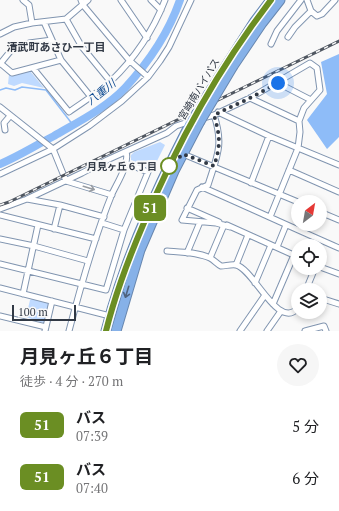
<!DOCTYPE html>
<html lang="ja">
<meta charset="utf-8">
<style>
:root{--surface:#fff;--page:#f6f6f6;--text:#202124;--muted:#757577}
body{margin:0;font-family:"PT Serif","Noto Sans JP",serif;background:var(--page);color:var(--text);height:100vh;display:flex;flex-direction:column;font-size:15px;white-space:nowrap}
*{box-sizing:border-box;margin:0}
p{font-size:13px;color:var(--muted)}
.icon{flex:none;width:22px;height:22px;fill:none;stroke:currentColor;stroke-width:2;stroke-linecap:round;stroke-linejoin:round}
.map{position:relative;height:331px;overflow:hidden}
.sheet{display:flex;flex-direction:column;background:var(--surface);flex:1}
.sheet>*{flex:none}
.badge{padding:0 8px;border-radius:6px;font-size:14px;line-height:26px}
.needle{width:26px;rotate:31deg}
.buttons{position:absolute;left:291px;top:195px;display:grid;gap:8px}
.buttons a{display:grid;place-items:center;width:36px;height:36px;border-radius:50%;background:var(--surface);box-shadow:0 2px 6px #0003;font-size:20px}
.scale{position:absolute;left:12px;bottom:10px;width:64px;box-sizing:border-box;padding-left:4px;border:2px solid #313945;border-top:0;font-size:11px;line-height:14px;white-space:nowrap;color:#313945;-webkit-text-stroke:3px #f9f9f9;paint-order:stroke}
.you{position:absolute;width:20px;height:20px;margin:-10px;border:3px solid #fff;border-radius:50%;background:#1a73e8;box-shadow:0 0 0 6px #1a73e833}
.map>.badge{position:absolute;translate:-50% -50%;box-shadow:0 0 0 2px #fff}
.round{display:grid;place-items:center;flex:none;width:42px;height:42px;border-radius:21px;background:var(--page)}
.head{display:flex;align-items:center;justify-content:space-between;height:68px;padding:0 20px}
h1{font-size:19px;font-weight:700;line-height:30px}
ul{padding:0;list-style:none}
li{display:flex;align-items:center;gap:12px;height:52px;padding:0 20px}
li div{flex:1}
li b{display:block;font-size:15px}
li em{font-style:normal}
li .badge{min-width:44px;font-weight:700;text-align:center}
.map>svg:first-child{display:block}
</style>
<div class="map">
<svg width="339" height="331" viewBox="0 0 339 331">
<rect width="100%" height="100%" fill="#f9f9f9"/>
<path fill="#bfdaff" d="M30 71 44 88 22 83 14 86 8 84 9 74Z
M160 142 165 145 153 169 131 160V155L134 152Z
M32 299 50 303 45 322 43 323 26 317 30 300Z"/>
<path fill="#8ebcf8" d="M339 54V137L327 149 307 120 327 94 321 62Z"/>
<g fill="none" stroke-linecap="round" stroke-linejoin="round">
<path stroke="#8ebcf8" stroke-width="1.5" d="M0 90 6 88 15 90 22 87 46 90 73 125"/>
<path stroke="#8ebcf8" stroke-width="8" d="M0 164C19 156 36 145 54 136 78 122 106 108 125 88 148 63 169 32 180 0"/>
<defs>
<path id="street" d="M23 0 29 5 32 23
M81 0 83 5 129 60 148 77
M121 0 147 38
M151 0 161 10
M307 0 311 11 317 16 322 14 335 0
M66 19 82 47 110 81
M44 22 61 60 91 97
M0 34 14 27 32 23 66 19 88 0
M288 37 295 27 311 11
M271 44 277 31 301 0
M0 63 12 73 61 60
M0 64 13 48 29 43 52 40
M33 68 69 112C83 102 98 93 111 81 135 58 153 31 165 0
M278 83 311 100
M250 98 299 121
M0 107 53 149 66 181
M218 112 269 136 339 165
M214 115C224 145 217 156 208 185L197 190 182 220 216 223 230 227
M203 118 214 115 250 98 310 63 317 68 320 90 304 108 299 121 300 132 298 148 270 217
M5 130 4 123 10 116
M183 154 298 202
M289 170 339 192
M0 174 53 149 89 126 122 101 148 77 160 61 169 47 191 0
M66 181 112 195
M251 183 269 136
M202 187C248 207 293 228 339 248
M27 199 60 205 104 217
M187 208 219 222
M0 209 27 199 82 173 107 160 167 133 176 126 191 121
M320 212 339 220
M0 215 96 239
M102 223 124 230
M227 225 298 257
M54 229 60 205
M0 239 34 246 88 261
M277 247 286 225
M167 251C181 252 197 252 210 258 214 260 217 264 221 266 225 266 232 264 236 265 254 269 278 331 298 308
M187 253 200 222
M210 258 224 225
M0 264 106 290 124 230 148 172 126 163
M236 265 248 235
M320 267 339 274
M255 283 271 245
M0 288 110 316
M306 290 315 268
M23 294 38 225
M320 298 339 304
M273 304 294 255
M0 316 46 327
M45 331 52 301
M69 331C81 285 94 238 112 194 117 183 130 163 126 152
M240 331 265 295
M267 331 281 311
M305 331 324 326 326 331"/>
<path id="highway" d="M233 66 262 23 280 0
M221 74 255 21 271 0
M106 331C124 260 156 190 190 124
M116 331 140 250 174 171 199 123"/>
</defs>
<use href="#street" stroke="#8195b0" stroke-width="7"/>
<use href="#highway" stroke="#6887af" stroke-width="11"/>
<use href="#street" stroke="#fff" stroke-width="5"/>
<use href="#highway" stroke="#86b1e8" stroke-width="9"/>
<defs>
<path id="rail" d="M0 205 9 202 339 41"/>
</defs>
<use href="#rail" stroke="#505761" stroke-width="3"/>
<use href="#rail" stroke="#f9f9f9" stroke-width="1.5" stroke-dasharray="4.5" stroke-linecap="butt"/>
<defs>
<path id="highway-bridge" d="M199 123 233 66
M190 124 221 74"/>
</defs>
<use href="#highway-bridge" stroke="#6887af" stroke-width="11" stroke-linecap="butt"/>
<use href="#highway-bridge" stroke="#86b1e8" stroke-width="9"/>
</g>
<defs><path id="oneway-shaft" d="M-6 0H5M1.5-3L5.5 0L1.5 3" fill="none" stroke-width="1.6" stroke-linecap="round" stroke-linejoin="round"/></defs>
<use stroke="#989ca2" href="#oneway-shaft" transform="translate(89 188) rotate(17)"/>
<use stroke="#4f637e" href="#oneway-shaft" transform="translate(127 292) rotate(107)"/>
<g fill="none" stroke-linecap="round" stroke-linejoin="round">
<defs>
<path id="line" d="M106 331C115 295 128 260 143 225 176 145 218 69 271 0"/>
</defs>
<use href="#line" stroke="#fff" stroke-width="9"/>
<use href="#line" stroke="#6b8e23" stroke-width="6"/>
<path stroke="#313945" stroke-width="4" stroke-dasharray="0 7.2" d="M169 166 183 154 214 166C221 145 220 136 214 115L250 98 278 83"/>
</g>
<circle fill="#fff" stroke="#6b8e23" stroke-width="2" cx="169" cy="166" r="8"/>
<g text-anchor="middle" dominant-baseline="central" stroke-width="4" stroke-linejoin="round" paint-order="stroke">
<g font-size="10" fill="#313945" stroke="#f9f9f9">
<text transform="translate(199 89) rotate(-59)">宮崎南バイパス</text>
</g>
<g font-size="10" font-weight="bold" fill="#313945" stroke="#f9f9f9" text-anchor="end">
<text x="157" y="166">月見ヶ丘６丁目</text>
</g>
<g font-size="11" font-weight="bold" fill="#313945" stroke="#f9f9f9">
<text x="56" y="47">清武町あさひ一丁目</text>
</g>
<g font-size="11" font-style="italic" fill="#114d93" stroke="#f9f9f9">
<text transform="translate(101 92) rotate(-38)">八重川</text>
</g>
</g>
</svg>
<div class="buttons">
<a><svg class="needle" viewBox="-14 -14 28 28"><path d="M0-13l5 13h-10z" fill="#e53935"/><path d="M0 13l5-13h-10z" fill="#757577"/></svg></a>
<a><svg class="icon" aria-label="locate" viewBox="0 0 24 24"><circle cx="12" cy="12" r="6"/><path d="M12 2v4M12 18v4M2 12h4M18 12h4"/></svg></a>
<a><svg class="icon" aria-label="layers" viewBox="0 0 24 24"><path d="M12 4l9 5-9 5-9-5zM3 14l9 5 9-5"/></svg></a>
</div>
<div class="scale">100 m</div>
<div class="you" style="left:278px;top:83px"></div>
<b class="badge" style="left:150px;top:208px;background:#6b8e23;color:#fff">51</b>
</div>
<section class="sheet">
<div class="head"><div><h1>月見ヶ丘６丁目</h1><p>徒歩 · 4 分 · 270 m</p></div><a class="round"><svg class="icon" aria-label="heart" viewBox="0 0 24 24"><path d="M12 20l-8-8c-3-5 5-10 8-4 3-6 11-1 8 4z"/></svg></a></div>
<ul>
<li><span class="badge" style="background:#6b8e23;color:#fff">51</span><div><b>バス</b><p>07:39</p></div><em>5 分</em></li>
<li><span class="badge" style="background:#6b8e23;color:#fff">51</span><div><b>バス</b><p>07:40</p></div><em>6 分</em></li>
</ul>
</section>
